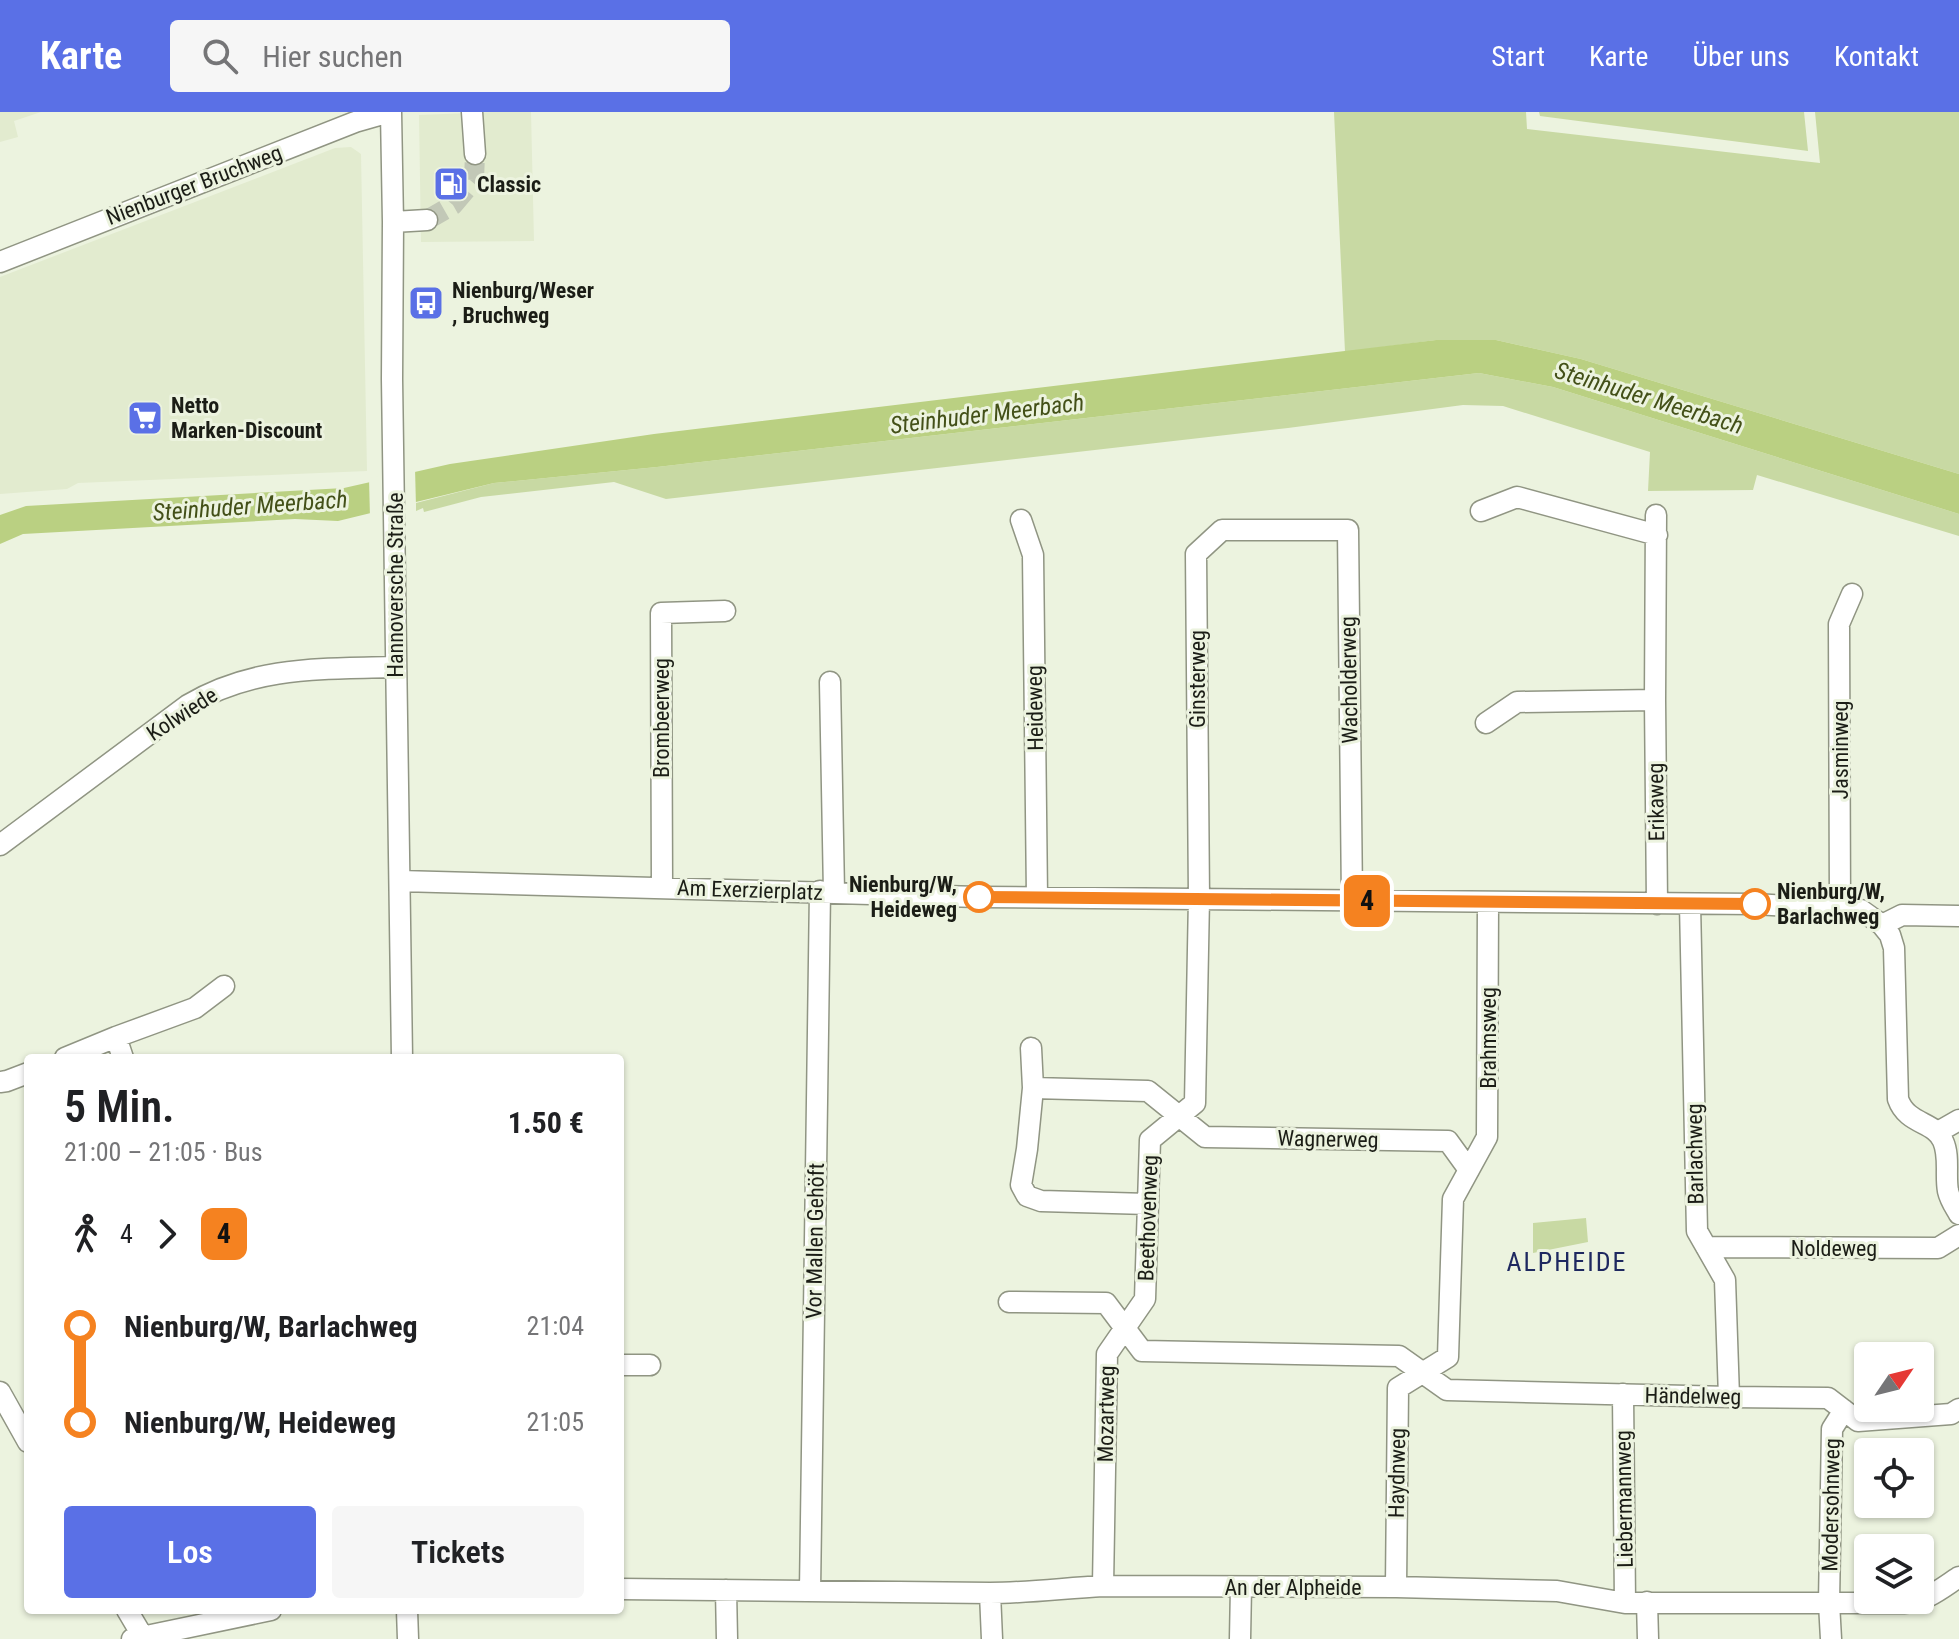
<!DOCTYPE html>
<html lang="de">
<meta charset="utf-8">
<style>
:root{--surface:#fff;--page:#f6f6f6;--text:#202124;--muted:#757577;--accent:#5a70e6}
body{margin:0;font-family:"Roboto Condensed",sans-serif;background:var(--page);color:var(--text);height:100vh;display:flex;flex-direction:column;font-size:30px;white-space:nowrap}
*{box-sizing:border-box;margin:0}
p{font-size:26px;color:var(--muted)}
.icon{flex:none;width:44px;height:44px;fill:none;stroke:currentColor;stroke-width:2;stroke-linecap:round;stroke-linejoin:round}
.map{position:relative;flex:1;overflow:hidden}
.panel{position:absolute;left:24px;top:942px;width:600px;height:560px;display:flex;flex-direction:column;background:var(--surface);border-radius:8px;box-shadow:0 2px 6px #0004}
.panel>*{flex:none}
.badge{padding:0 16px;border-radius:12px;font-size:28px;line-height:52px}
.needle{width:52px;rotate:55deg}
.buttons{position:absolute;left:1854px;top:1230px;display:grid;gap:16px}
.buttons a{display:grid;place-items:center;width:80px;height:80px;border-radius:8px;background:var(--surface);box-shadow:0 2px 6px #0004;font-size:40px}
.map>.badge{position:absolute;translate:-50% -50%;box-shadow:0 0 0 4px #fff}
.legs{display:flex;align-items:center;gap:12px;height:88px;padding:0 40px;font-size:26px}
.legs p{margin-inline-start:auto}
.headline{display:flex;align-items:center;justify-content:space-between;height:136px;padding:0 40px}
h1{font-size:44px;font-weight:600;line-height:60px}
.cta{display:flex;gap:16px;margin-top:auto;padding:16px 40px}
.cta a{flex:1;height:92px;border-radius:8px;background:var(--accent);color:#fff;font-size:32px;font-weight:600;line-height:92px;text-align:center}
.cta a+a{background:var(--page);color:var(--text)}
ul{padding:0 40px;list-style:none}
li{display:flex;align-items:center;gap:28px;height:96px;font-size:30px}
li i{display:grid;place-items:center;width:12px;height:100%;margin:0 10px;background:currentColor}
li i::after{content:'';width:20px;height:20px;margin:-10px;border:6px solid;border-radius:50%;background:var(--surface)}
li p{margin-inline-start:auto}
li:first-child i{background:linear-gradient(#0000 50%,currentColor 0)}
li:last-child i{background:linear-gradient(currentColor 50%,#0000 0)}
header{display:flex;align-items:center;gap:48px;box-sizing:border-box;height:112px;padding:0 40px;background:var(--accent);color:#fff}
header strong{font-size:38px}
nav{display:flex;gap:44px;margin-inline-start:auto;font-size:28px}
.search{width:560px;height:72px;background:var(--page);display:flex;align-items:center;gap:20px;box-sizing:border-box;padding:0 28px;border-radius:8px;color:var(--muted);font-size:30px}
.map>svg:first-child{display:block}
</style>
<header>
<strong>Karte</strong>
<div class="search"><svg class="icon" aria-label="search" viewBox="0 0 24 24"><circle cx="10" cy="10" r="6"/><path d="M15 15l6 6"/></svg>Hier suchen</div>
<nav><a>Start</a><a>Karte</a><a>Über uns</a><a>Kontakt</a></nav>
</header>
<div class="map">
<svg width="1959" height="1527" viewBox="0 0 1959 1527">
<rect width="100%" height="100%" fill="#ecf3df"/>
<path fill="#e2ebcf" d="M0 0H41L14 9 18 25 0 30Z
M493 0H531L534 129 421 130 419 3Z
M351 35 361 42 367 359 78 371 67 377 0 382V165L335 36Z"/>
<path fill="#c8d9a3" d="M1334 0H1526L1527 17 1820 51 1815 0H1959V362L1581 247 1496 228H1436L1345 240Z
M1539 0H1804L1808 39 1540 4Z
M1479 261 1553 275 1959 402V424L1757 363 1753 378 1648 379 1650 340 1503 294 1463 293 1288 316 666 387 614 370 481 385 424 400 423 396 416 399V391L494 371 657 355Z
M1586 1106 1588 1130 1533 1141V1111Z"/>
<path fill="#bad082" d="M1436 228H1496L1581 247 1959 362V402L1553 275 1479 261 657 355 494 371 338 409 295 407 23 422 0 432V403L26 394 344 376 450 352 654 322Z"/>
<path fill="#ecf3df" d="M415 356 416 395 370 405 369 366Z"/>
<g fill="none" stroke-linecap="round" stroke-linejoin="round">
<path stroke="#c2c8b7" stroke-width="20" stroke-dasharray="20 10" stroke-linecap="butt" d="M427 108 453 93 474 68 475 42"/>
<defs>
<path id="minor" d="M391 0 393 110 392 267 402 946
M472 0 475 42
M393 110 427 108
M0 150 355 10 390 0
M1481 399 1517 385 1657 423
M1656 403 1655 588 1657 792
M1021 408 1033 443 1037 785
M830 570 834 780
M1486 611 1517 590 1655 588
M0 733 188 593C254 554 320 557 395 555
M400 769 979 785 1755 792 1861 798 1882 813 1890 823 1894 836 1898 987C1907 1013 1935 1009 1943 1029 1950 1044 1945 1063 1948 1079 1950 1088 1955 1095 1959 1102
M662 775 661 501 725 499
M1690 792 1697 1119 1725 1168 1729 1285
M1840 796 1839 512 1852 482
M1882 813 1902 803 1959 804
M116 925 195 896 224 874
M1031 936 1033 976 1148 979 1205 1025 1448 1029 1469 1058
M65 946 116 925 123 946
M0 970 7 969 28 961
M1033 976 1027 1037 1021 1073 1027 1084 1041 1089 1148 1092
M1938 1020 1959 1008
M1706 1135 1938 1136 1959 1123
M1009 1190 1106 1191 1142 1239 1399 1244 1447 1278 1729 1285 1828 1286 1858 1309 1951 1302 1959 1297
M620 1253H650
M0 1280 28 1330
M1623 1282 1625 1491
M1103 1474 1107 1242 1145 1187 1150 1028 1195 991 1199 786 1196 442 1222 418H1348L1352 788
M1396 1475 1398 1276 1448 1245 1453 1087 1487 1025 1488 790
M620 1477 990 1481C1028 1481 1065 1476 1103 1474L1396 1475 1557 1479 1625 1491H1904C1926 1490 1942 1476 1959 1465
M726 1478 727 1527
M810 1479 820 779
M990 1481 992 1527
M1647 1490 1648 1527
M127 1498 143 1525
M407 1498 408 1527
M132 1527 271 1498
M1240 1527 1241 1475
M1831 1527 1829 1491 1832 1317 1844 1298"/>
</defs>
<use href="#minor" stroke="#909583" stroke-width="23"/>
<use href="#minor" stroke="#fff" stroke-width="20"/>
</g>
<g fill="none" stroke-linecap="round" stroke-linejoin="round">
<defs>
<path id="line-1" d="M979 785 1755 792"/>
</defs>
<use href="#line-1" stroke="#fff" stroke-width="18"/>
<use href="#line-1" stroke="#f58220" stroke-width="12"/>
</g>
<defs>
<symbol id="fuel-square" viewBox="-11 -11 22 22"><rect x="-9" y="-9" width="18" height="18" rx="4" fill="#5a70e6" stroke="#ecf3df"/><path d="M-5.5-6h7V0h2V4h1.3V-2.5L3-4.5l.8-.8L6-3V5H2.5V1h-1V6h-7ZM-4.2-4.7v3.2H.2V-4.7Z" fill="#fff"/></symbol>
<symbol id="bus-square" viewBox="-11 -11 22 22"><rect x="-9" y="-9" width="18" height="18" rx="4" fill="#5a70e6" stroke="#ecf3df"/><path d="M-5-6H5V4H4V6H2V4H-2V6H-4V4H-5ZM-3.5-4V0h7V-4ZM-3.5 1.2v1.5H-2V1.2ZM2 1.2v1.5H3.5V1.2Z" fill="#fff"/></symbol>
<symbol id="supermarket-square" viewBox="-11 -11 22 22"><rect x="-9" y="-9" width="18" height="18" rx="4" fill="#5a70e6" stroke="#ecf3df"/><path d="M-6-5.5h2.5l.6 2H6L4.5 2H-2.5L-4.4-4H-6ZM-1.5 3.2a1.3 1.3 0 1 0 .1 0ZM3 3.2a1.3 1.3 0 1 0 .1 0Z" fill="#fff"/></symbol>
</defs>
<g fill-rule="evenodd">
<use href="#fuel-square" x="431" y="52" width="40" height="40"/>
<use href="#bus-square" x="406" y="171" width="40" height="40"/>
<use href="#supermarket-square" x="125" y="286" width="40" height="40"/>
</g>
<g fill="#fff" stroke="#f58220" stroke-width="4">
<circle cx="979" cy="785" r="14"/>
<circle cx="1755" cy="792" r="14"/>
</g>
<g text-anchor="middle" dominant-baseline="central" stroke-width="6" stroke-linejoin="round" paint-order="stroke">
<g font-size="22" font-weight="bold" fill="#1b1d16" stroke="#ecf3df" text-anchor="start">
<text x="477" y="72">Classic</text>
<text x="452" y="178">Nienburg/Weser<tspan x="452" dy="25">, Bruchweg</tspan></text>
<text x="171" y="293">Netto<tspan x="171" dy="25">Marken-Discount</tspan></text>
</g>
<g font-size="22" fill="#1b1d16" stroke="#ecf3df">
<text transform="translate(194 73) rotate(-21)">Nienburger Bruchweg</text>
<text transform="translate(395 473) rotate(-90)">Hannoversche Straße</text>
<text transform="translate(1197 567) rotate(-90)">Ginsterweg</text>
<text transform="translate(1349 568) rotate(-91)">Wacholderweg</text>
<text transform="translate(1035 596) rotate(-91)">Heideweg</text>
<text transform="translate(182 602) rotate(-33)">Kolwiede</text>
<text transform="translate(661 606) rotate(-90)">Brombeerweg</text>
<text transform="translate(1840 638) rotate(-90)">Jasminweg</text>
<text transform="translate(1656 690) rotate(-91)">Erikaweg</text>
<text transform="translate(750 778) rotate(2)">Am Exerzierplatz</text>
<text transform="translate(1488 926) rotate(-90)">Brahmsweg</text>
<text transform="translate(1328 1027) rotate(1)">Wagnerweg</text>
<text transform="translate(1695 1042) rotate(-91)">Barlachweg</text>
<text transform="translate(1148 1106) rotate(-88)">Beethovenweg</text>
<text transform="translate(815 1129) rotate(-89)">Vor Mallen Gehöft</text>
<text x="1834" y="1136">Noldeweg</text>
<text transform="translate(1693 1284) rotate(1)">Händelweg</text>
<text transform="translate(1106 1302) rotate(-89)">Mozartweg</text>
<text transform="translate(1397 1361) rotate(-89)">Haydnweg</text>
<text transform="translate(1624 1387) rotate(-91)">Liebermannweg</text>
<text transform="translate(1831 1393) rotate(-89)">Modersohnweg</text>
<text x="1293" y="1475">An der Alpheide</text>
</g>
<g font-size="22" font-weight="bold" fill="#1b1d16" stroke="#ecf3df" text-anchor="end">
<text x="957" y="772">Nienburg/W,<tspan x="957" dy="25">Heideweg</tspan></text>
<text x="1777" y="779" text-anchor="start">Nienburg/W,<tspan x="1777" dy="25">Barlachweg</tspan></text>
</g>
<g font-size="24" font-style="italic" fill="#435018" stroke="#ecf3df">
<text transform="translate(1649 286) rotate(17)">Steinhuder Meerbach</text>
<text transform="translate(987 302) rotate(-7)">Steinhuder Meerbach</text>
<text transform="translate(250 394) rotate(-4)">Steinhuder Meerbach</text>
</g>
<g font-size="26" letter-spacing="2" fill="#1e2860" stroke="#ecf3df">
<text x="1567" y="1150">ALPHEIDE</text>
</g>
</g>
</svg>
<div class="buttons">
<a><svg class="needle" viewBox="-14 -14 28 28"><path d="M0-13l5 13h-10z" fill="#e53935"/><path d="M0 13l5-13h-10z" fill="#757577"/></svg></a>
<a><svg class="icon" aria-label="locate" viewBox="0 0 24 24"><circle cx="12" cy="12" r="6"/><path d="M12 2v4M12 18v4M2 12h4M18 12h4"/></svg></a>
<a><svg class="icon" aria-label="layers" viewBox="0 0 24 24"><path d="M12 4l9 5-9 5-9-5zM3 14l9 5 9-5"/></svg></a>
</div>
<b class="badge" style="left:1367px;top:789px;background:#f58220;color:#111">4</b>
<section class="panel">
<div class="headline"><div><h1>5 Min.</h1><p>21:00 – 21:05 · Bus</p></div><b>1.50 €</b></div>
<div class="legs"><svg class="icon" aria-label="walk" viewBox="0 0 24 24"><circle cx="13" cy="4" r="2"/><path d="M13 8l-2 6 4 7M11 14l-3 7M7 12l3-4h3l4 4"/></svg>4<svg class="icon" aria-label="forward" viewBox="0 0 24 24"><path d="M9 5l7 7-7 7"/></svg><b class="badge" style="background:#f58220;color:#111">4</b></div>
<ul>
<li><i style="color:#f58220"></i><b>Nienburg/W, Barlachweg</b><p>21:04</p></li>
<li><i style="color:#f58220"></i><b>Nienburg/W, Heideweg</b><p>21:05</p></li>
</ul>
<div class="cta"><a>Los</a><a>Tickets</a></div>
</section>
</div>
